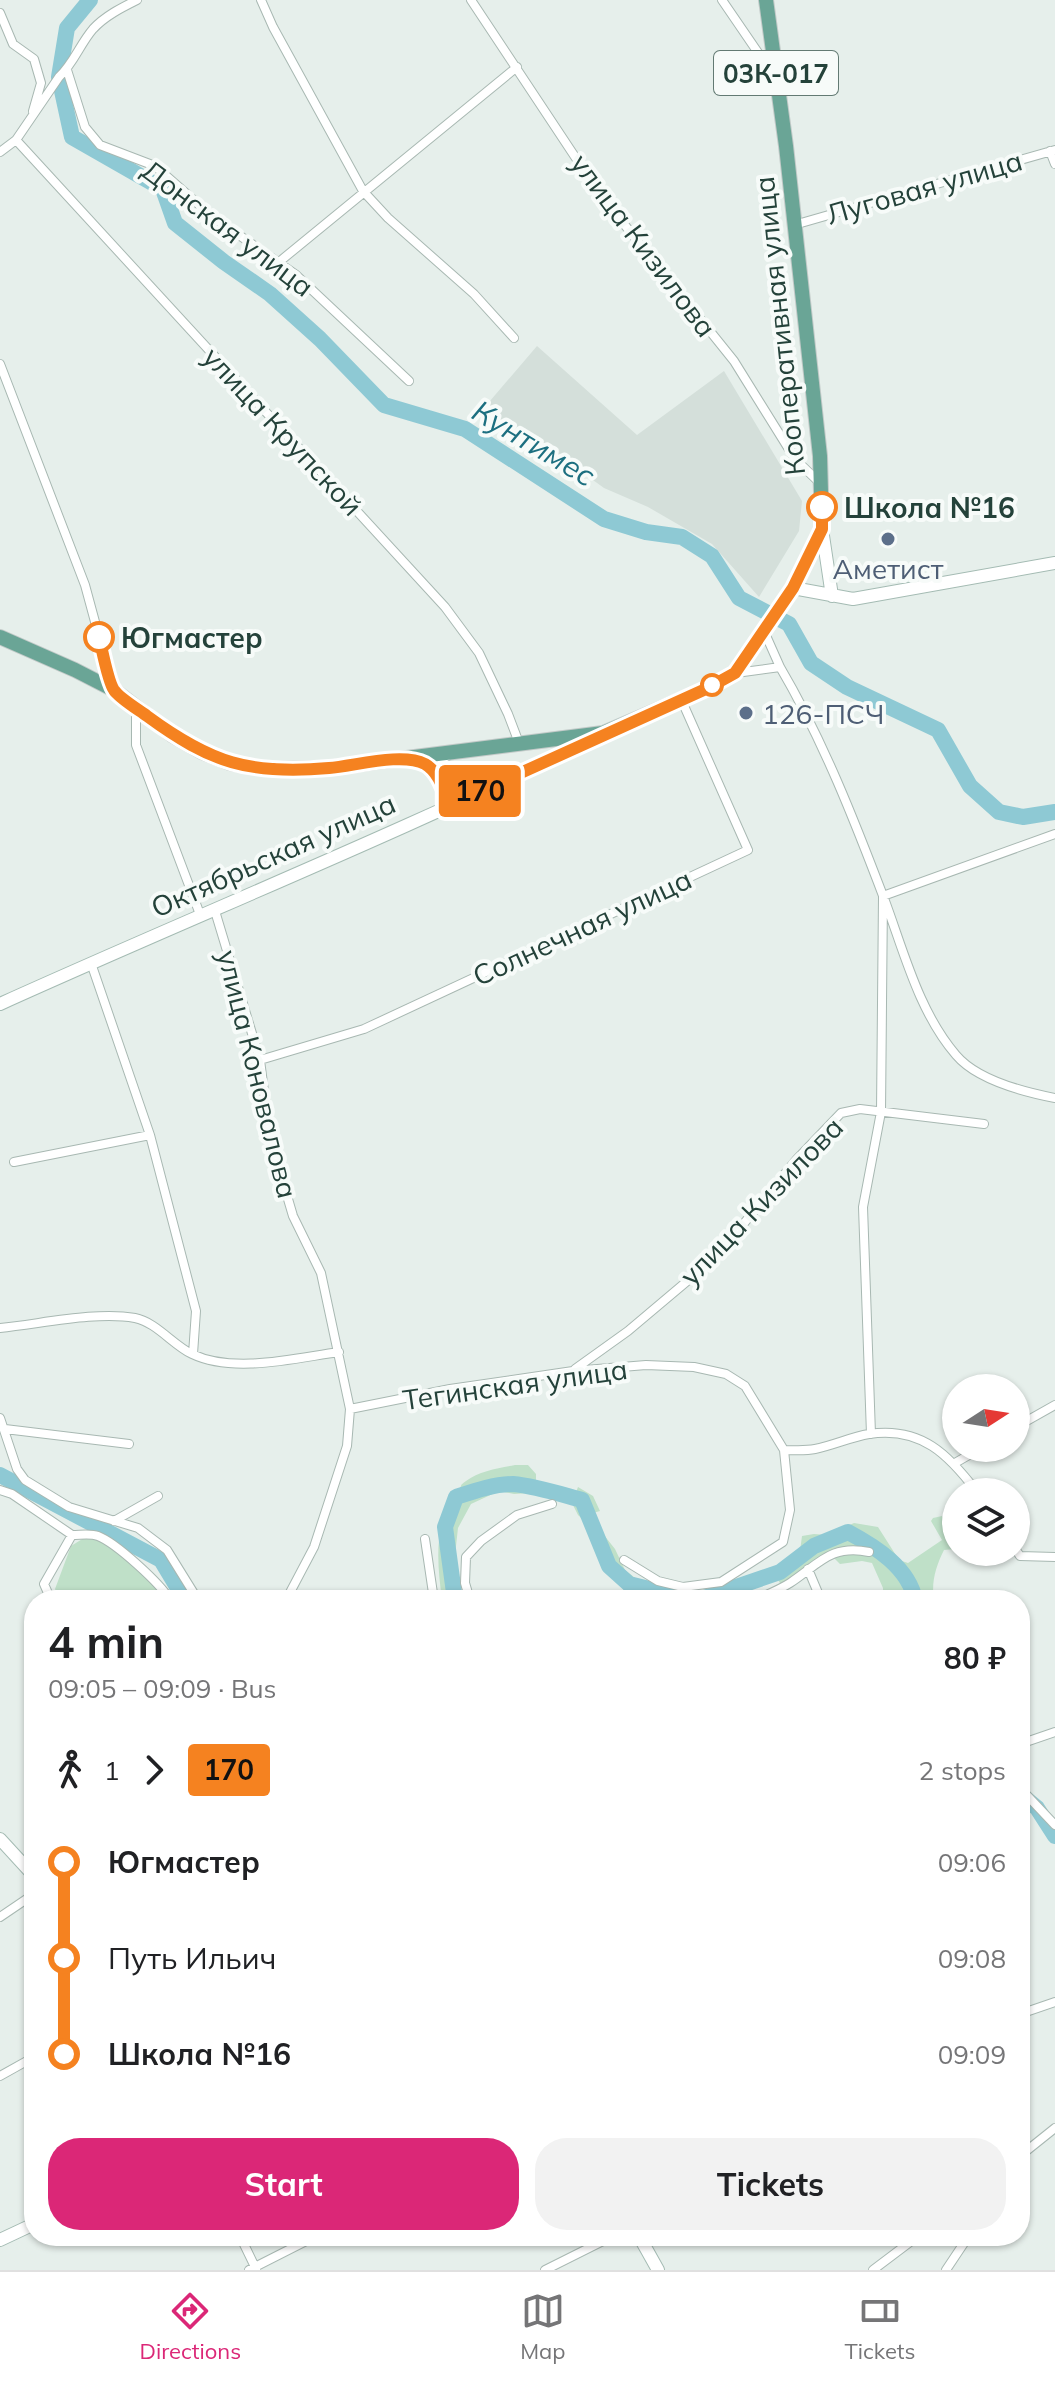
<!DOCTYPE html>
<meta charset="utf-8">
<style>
:root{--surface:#fff;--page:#f2f2f2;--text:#202124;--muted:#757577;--line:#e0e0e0;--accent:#db2777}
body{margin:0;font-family:Mulish,sans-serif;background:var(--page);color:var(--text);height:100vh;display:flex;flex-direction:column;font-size:30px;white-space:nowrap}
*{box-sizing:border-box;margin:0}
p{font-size:26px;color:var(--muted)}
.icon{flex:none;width:44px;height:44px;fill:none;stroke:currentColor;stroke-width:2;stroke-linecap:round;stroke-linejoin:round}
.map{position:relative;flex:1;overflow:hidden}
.drawer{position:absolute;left:24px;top:1590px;width:1006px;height:656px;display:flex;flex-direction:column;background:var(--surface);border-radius:32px;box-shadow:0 2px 6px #0004}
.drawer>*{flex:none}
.badge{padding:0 16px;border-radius:6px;font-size:28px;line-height:52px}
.needle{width:52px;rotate:78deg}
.buttons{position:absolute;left:942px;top:1374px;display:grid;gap:16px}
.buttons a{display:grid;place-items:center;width:88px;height:88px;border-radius:50%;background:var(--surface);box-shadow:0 2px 6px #0004;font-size:40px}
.map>.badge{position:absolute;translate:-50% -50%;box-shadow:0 0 0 4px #fff}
.legs{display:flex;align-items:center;gap:12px;height:88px;padding:0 24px;font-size:26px}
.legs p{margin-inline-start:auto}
.headline{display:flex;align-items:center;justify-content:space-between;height:136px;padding:0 24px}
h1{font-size:44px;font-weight:700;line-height:60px}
.cta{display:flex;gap:16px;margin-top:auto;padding:16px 24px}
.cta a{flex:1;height:92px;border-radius:32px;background:var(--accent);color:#fff;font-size:32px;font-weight:700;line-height:92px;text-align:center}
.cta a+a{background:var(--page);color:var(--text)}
ul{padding:0 24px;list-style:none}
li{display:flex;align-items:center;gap:28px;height:96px;font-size:30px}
li i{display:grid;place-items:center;width:12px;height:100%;margin:0 10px;background:currentColor}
li i::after{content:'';width:20px;height:20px;margin:-10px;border:6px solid;border-radius:50%;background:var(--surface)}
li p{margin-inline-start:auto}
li:first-child i{background:linear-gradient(#0000 50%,currentColor 0)}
li:last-child i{background:linear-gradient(currentColor 50%,#0000 0)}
.tab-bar{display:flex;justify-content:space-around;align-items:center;height:112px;border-top:2px solid var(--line);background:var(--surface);font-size:22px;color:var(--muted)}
.tab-bar a{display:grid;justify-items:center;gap:4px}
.tab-bar .selected{color:var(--accent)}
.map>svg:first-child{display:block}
</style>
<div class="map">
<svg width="1055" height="2270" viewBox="0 0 1055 2270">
<rect width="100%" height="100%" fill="#e6efeb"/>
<path fill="#d4dfda" d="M537 346 637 435 724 371 802 501 799 531 759 597 712 544 648 507 604 488 547 447 478 415Z"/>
<path fill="#bfe0c8" d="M515 1465H528L536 1474V1482L531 1493 514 1494 499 1491 471 1504 458 1528 454 1564 447 1572 449 1600H442C437 1561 433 1523 458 1491 464 1483 458 1487 466 1481 479 1471 499 1468 515 1465Z
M578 1487 593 1496 600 1511 593 1513 596 1525 615 1549 625 1570 639 1581 654 1587 684 1594H701L736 1584 747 1575 753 1578 750 1591 741 1600H630L609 1566 594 1530 578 1515 572 1503Z
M942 1516 945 1522 956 1526V1549L944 1550C936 1566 931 1582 934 1600H883V1588L872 1563 862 1561 840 1564 831 1555 781 1585 777 1578 782 1565 800 1551 802 1536 814 1534 827 1535 854 1523 878 1527 899 1560 908 1563 942 1540 931 1521 933 1518Z
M84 1538 103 1540 152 1580 166 1600H59L55 1589 71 1546Z"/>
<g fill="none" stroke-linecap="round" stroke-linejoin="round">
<path stroke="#8ec9d4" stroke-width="16" d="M90 0 67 28 59 77 72 137 163 189 175 223 224 262 270 294 320 339 384 405 465 429 604 519 646 532 682 537 712 556 739 598 789 624 811 663 847 687 938 730 970 786 999 812 1023 817 1055 812
M0 1475 161 1560 185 1600
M455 1600 445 1527 456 1497C474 1491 494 1484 513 1484 536 1486 560 1494 582 1500L609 1566 629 1584 694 1600
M698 1600 780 1572 814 1546 848 1532C876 1547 909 1568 915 1600
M1020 1794 1037 1808 1055 1836"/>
<defs>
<path id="street" d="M261 0 273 27 363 191 388 218 474 294 514 338
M471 0 599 193 734 361 795 459 821 484
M722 0 772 73
M0 13 13 44 34 59 41 83 33 111
M67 70 85 127 100 145 155 166 213 217 295 274 409 381
M16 140 445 607 479 653 508 714 519 743
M1050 151 1055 164
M0 152 16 140 59 77C74 63 80 44 93 29 105 16 121 8 137 0
M794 225 1055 150
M279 262 517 67
M0 364 85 585 113 688
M764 631 780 667
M736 673 780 667C823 740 855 822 885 901 904 952 919 1012 956 1055 977 1080 1024 1092 1055 1098
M136 707V745L201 917
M215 911 260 1060 270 1138 293 1216 321 1273 350 1409 347 1446 314 1547 286 1600
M91 963 150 1135 196 1311 193 1354
M260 1060 364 1029 748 850 681 699
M14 1162 150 1135
M0 1328C41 1324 96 1311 135 1318 156 1322 173 1345 192 1354 234 1374 295 1358 339 1352
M575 1369 628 1331 717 1256 797 1159 841 1113 860 1109 984 1124
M350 1409 450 1389 573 1371 646 1365 694 1367 726 1374 745 1386 784 1450C795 1450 805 1451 815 1449 834 1445 851 1437 869 1434 921 1426 949 1455 977 1492
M0 1418 17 1469 25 1480 69 1507 138 1528 167 1550 198 1600
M1016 1427 1055 1405
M5 1429 129 1444
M871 1434 863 1207 881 1112 883 896 1055 834
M955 1463 981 1448
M0 1490 12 1494 72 1535
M114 1521 158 1496
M425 1539 434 1600
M1016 1550 1020 1556 1055 1557
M624 1560 658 1581 683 1587 721 1582 783 1542 790 1510 784 1450
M808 1569 821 1600
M51 1600 44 1584 72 1535C81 1535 90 1533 98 1536 116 1543 160 1583 170 1600
M470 1600 465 1583 466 1557 481 1541 517 1515 552 1504
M755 1600C766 1595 779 1590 790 1583 819 1564 831 1544 869 1552
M1020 1744 1055 1732
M1020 1788 1055 1825
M0 1917 34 1894
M1020 2014 1055 2002
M0 2076 34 2057
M1020 2156 1055 2128
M240 2236 256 2269
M249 2270 316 2236
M545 2270 613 2236
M873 2270 918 2236
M946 2270 964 2243 965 2236"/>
<path id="secondary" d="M822 529 832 596
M793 588 853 599 1055 563
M447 754 436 761 435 772 450 805
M0 1004C199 914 401 833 597 736
M0 1839 34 1876
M639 2236 658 2270
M0 2240 34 2224"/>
<path id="primary" d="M0 637 75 670 114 690 172 735 202 752 230 763 268 769 328 768 603 733 708 688 735 673 793 588 822 529 820 456 786 146 766 0"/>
</defs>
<use href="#street" stroke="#a8b8b2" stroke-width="10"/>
<use href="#secondary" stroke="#a4bbb3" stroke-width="14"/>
<use href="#primary" stroke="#c2cac8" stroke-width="16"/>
<use href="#street" stroke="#fff" stroke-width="8"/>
<use href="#secondary" stroke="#fff" stroke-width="12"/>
<use href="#primary" stroke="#6aa596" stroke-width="14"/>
</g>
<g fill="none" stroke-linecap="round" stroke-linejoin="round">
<defs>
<path id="line-1" d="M99 637C102 649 108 682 114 690 119 698 139 710 147 716 211 763 249 775 329 768 355 766 402 752 425 764 439 772 444 791 450 805L708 688 735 673 793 588 822 529V507"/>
</defs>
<use href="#line-1" stroke="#fff" stroke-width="18"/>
<use href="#line-1" stroke="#f58220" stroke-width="12"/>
</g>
<g fill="#fff" stroke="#f58220" stroke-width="4">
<circle cx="822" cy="507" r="14"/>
<circle cx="99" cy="637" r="14"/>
<circle cx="712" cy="685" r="10"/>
</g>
<g fill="#5c6f8a" stroke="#f7fbf9" stroke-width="3">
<circle cx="888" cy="539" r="8"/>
<circle cx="746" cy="713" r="8"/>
</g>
<g text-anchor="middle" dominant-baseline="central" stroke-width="8" stroke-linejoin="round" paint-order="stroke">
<rect fill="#f7fbf9" stroke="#637a73" stroke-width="2" x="714" y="51" width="124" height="44" rx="6"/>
<g font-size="26" font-weight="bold" fill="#24423a">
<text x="776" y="73">03К-017</text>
</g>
<g font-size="28" fill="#24423a" stroke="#f7fbf9">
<text transform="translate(924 187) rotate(-16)">Луговая улица</text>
<text transform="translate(228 228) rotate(37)">Донская улица</text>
<text transform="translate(644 245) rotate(53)">улица Кизилова</text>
<text transform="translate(779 326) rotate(-96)">Кооперативная улица</text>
<text transform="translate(283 431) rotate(47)">улица Крупской</text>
<text transform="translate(273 855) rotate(-24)">Октябрьская улица</text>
<text transform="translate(582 927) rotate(-25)">Солнечная улица</text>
<text transform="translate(258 1074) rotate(76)">улица Коновалова</text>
<text transform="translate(761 1201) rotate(-46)">улица Кизилова</text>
<text transform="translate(515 1384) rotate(-8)">Тегинская улица</text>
</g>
<g font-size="28" font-weight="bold" fill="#24423a" stroke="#f7fbf9" text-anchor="start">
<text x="844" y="507">Школа №16</text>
<text x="121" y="637">Югмастер</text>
</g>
<g font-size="28" fill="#4e5e75" stroke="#f7fbf9">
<text x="888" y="568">Аметист</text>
<text x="762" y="713" text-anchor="start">126-ПСЧ</text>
</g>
<g font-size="30" font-style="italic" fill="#1c6f80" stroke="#f7fbf9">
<text transform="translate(534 443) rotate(31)">Кунтимес</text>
</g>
</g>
</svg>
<div class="buttons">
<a><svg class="needle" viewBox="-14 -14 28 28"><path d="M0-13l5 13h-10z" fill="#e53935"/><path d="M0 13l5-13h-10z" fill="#757577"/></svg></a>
<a><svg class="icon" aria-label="layers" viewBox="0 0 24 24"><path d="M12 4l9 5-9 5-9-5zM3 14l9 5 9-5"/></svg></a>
</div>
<b class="badge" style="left:480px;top:791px;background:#f58220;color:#111">170</b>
<section class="drawer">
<div class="headline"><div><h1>4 min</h1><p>09:05 – 09:09 · Bus</p></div><b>80 ₽</b></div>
<div class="legs"><svg class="icon" aria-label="walk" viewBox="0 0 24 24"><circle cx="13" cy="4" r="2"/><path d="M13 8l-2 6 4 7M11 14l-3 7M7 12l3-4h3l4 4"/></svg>1<svg class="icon" aria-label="forward" viewBox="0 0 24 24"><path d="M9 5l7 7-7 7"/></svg><b class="badge" style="background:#f58220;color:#111">170</b><p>2 stops</p></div>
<ul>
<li><i style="color:#f58220"></i><b>Югмастер</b><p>09:06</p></li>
<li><i style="color:#f58220"></i><span>Путь Ильич</span><p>09:08</p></li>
<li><i style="color:#f58220"></i><b>Школа №16</b><p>09:09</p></li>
</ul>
<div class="cta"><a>Start</a><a>Tickets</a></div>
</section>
</div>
<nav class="tab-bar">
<a class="selected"><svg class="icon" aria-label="directions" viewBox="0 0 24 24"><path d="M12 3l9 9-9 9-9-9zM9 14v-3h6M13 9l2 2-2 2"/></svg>Directions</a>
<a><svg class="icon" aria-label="map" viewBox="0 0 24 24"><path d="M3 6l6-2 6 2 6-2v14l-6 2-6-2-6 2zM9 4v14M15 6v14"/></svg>Map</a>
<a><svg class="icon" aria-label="tickets" viewBox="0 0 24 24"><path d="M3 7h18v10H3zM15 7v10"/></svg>Tickets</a>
</nav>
